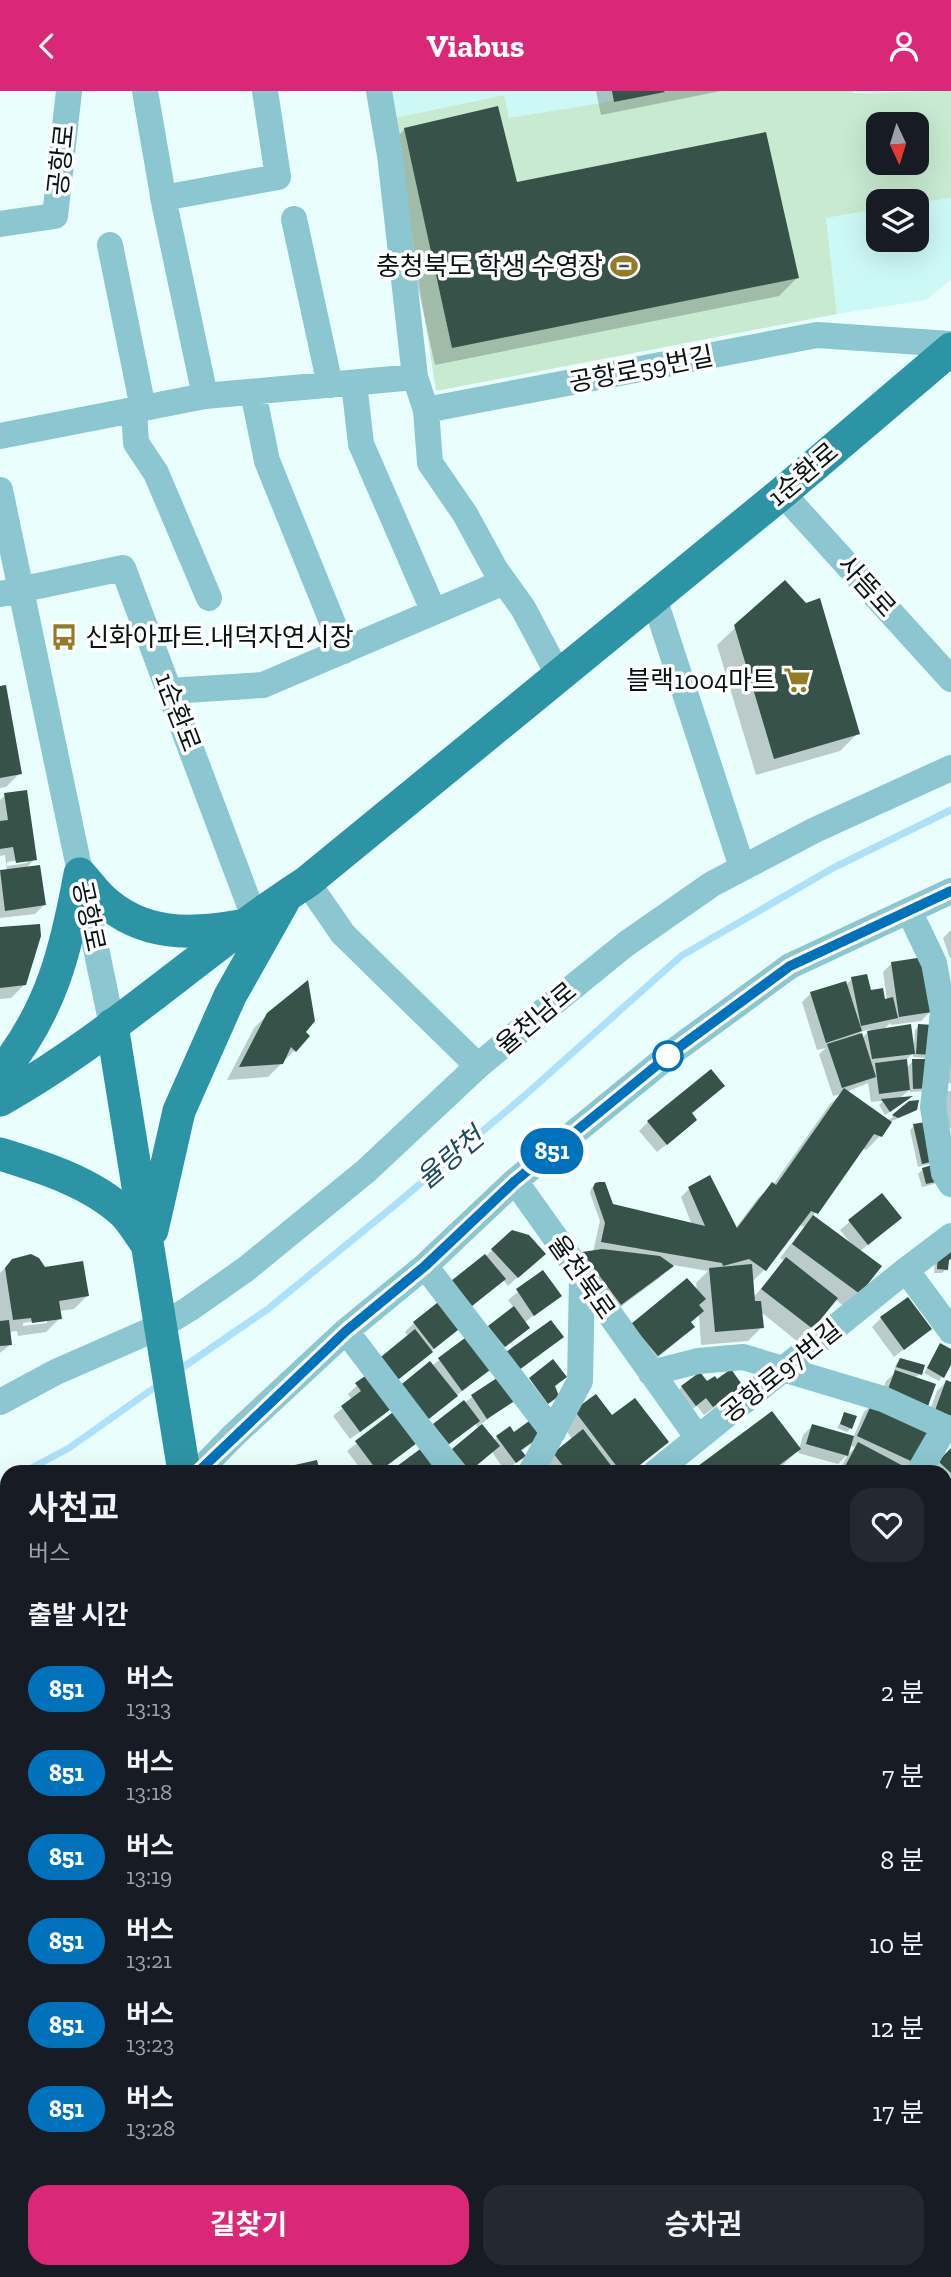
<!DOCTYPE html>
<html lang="ko">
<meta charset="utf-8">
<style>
:root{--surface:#171b24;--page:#242831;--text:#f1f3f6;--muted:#9ea1a6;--accent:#db2777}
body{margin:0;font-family:"Zilla Slab","Noto Sans KR",serif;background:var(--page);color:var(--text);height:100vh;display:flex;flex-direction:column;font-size:26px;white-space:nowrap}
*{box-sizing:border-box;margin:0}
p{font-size:23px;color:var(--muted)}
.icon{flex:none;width:38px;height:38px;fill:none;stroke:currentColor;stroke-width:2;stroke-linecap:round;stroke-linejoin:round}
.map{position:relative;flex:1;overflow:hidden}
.side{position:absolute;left:0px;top:1374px;width:952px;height:814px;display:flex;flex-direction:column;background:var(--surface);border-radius:21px 21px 0 0;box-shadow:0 7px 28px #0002}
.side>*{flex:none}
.badge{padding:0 14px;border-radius:23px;font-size:24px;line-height:46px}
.needle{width:46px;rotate:176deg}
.controls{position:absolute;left:866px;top:21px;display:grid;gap:14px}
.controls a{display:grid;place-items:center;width:63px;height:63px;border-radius:14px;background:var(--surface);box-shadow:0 7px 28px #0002;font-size:35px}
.map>.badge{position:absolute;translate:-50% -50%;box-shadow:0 0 0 4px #fff}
h2{padding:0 28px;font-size:26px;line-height:63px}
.round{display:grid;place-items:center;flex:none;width:74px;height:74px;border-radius:21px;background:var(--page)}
.head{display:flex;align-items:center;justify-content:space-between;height:119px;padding:0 28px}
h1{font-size:33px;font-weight:700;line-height:52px}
.action{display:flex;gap:14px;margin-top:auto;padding:14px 28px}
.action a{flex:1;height:80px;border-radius:21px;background:var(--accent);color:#fff;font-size:28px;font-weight:700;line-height:80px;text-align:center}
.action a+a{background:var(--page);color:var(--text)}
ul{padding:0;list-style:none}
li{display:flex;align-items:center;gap:21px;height:84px;padding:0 28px}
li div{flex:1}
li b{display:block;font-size:26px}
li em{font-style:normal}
li .badge{min-width:77px;font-weight:700;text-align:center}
header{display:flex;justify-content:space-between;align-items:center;height:91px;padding:0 28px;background:var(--accent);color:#fff;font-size:32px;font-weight:700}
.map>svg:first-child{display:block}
</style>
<header><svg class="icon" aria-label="back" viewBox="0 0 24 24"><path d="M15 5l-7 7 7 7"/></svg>Viabus<svg class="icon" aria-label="person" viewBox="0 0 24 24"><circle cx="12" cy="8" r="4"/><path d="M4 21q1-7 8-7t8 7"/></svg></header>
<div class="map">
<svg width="951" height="2186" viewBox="0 0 951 2186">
<rect width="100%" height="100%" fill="#eafefd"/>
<path fill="#ccf8f5" d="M390 0H673L509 27 503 4 394 27Z
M951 107V189L926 209 837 223 826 127 878 118V149H917V112Z
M951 1778V2186H607L604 2181 945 2180V1779Z"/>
<path fill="#c8ead1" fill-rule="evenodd" d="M673 0H853L854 2 951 0V107L917 112V110H878V118L826 127 837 223 436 300 394 27 504 4 509 27ZM878 33H917V72H878Z
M7 1746V1883L0 1886V1749Z
M951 1839V2053L945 2055V1841Z"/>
<path fill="#0003" fill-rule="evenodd" d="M596 0H721L601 24Z
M405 38 515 93 797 187 779 205 435 274 387 56Z
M736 536 858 642 840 660 756 684 717 554Z
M0 597 20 682 6 696 0 697Z
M5 704 35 768 26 777 44 814 35 823 0 827V781L7 780 5 764 0 765V709ZM27 768V772L7 775V771Z
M0 838 25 893 11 907 0 908Z
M951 839V867H950L943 847Z
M892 872 930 921 921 930 891 934 890 932 883 939 914 952 915 939 919 935 932 936 924 1000 910 1001V998L899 1008 907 1009 885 1024 879 1014 883 1010 871 1011 868 992 846 1001 880 1045 866 1059 862 1057 812 1126 852 1154 840 1139 881 1104 900 1127 859 1161 879 1176 845 1216 835 1208 798 1251 761 1221 762 1236 748 1250 701 1254 699 1223 690 1232 692 1235 679 1249 644 1278 619 1248 697 1200 696 1192 708 1180 673 1174 658 1188 607 1226 570 1176 583 1163 593 1161 600 1130 590 1102 591 1098 595 1093 609 1114 692 1134 681 1106 690 1097 735 1138 758 1107 773 1094 830 1013 841 1003 833 1005 819 963 826 957 817 959 802 911 811 902 846 894 852 888 885 915H888L883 881ZM871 938 862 947 860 941ZM913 962V966L924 967V970H913L906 977 905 970ZM798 1133 804 1136 780 1167 784 1170 753 1207 752 1191 764 1179Z
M268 923 303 941 295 959 268 986 227 989 254 937Z
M951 949V992L946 993Z
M951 1000V1037L932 1038 939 1001Z
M909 1011 916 1018 911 1022 890 1031 889 1029Z
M690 1023 686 1038 657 1061 639 1040 648 1031Z
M914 1035 933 1069 929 1073 918 1076 910 1039Z
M922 1079 938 1089 934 1093 922 1096 918 1083Z
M492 1159 534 1171 508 1195 485 1166Z
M935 1165 951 1167 947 1170 946 1178 942 1182H934Z
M13 1169 45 1177 87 1205 74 1218 59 1220 60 1227 46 1241 18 1245 17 1240 9 1241 11 1253 0 1262V1182ZM47 1228V1232L23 1235V1232Z
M543 1181 559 1205 524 1232 528 1237 495 1264 481 1245 514 1217 508 1209Z
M881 1227 930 1238 894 1266 872 1236Z
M414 1232 452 1243 383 1301 388 1309 469 1246 491 1276 415 1339 418 1349 409 1358 379 1381H363L347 1360 399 1319 395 1313 384 1324 350 1348 333 1325 352 1309 348 1303 409 1246 405 1241Z
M941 1254 951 1260V1271L939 1290 924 1282Z
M900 1269 920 1283 879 1310 886 1290 896 1281 894 1280 896 1273Z
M731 1280 732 1303 704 1324 697 1315 686 1322 673 1305 682 1296 717 1291Z
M946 1291 951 1293 912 1370 903 1381H839L848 1363 855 1357 850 1354 847 1364 838 1373 798 1362 803 1344 812 1335 853 1347 864 1321 873 1312 924 1336 937 1300Z
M472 1306 513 1309 480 1334 493 1350 509 1337 514 1343 536 1349 520 1361 523 1365 507 1379 509 1381H492L501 1374 492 1361 468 1381H455L444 1368 479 1338 475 1332 440 1361 426 1343Z
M575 1321 612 1327 667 1351 632 1381H544L554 1363 573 1349 562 1334Z
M845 1323 851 1337 847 1341 837 1337Z
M799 1358 776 1381H693Z
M951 1359V1413L945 1421V1381H931Z
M951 1475V1518L945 1521V1478Z
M7 1559V1632L0 1635V1562Z
M951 1607V1659L945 1661V1608Z
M951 1667V1746L945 1748V1668Z
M7 1670V1718L0 1725V1673Z
M7 1899V1941L0 1943V1901Z
M7 1962V2007L0 2009V1964Z
M7 2041V2078L0 2081V2043Z
M951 2131V2184L756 2186 763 2180H945V2132Z
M7 2173V2180H134L128 2186H100L99 2184 97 2186H0V2176Z
M169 2180H172L174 2186H155Z
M188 2180H261L253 2186H183Z
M331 2180H354L345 2186H334Z
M449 2180H454L457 2186H440Z"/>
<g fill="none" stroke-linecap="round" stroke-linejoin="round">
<path stroke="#ade0f9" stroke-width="7" d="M176 1281 268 1218 395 1114 523 1006 681 865 833 777 951 719
M24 1381 69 1357 161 1292
M0 1393 7 1389"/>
</g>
<path fill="#375249" d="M612 0H664L665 1 614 11Z
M498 15 517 91 766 41 799 187 452 257 404 37Z
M785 489 806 512 820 507 860 643 774 668 734 534Z
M6 594 22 683 0 687V595Z
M27 699 37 769 16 772 13 756 0 758V730L8 729 4 702Z
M40 774 46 814 5 820 0 779Z
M40 833 41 845 26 894 0 897V836Z
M924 866 932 921 899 926 891 871Z
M867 883 871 899 883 897 885 908 893 906 898 927 861 935 851 886Z
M308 889 315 930 306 941 310 945 296 961 291 956 283 973 239 976 267 922Z
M846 890 862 940 826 952 810 901Z
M911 933 915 963 872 968 867 940Z
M918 933 934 934 932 964 916 963Z
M862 942 876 986 842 997 827 953Z
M907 968 910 999 879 1003 875 972Z
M912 968H929L930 997 913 998Z
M711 978 725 995 692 1022 697 1029 667 1054 647 1030Z
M844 997 892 1031 882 1046 874 1043 818 1123 811 1120 766 1180 749 1168 723 1175 722 1172 601 1151 605 1132 593 1097 595 1092 599 1091H605L613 1113 705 1135 688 1096 710 1084 737 1137 772 1091 776 1094Z
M913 1005 890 1021 881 1008Z
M919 1009 917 1019 898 1027 892 1024 909 1010Z
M926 1031 935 1070 922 1073 913 1033Z
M935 1073 940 1090 926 1093 922 1077Z
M882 1102 902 1127 868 1154 848 1129Z
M813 1124 882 1175 860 1203 792 1153Z
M512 1139 529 1144 546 1163 518 1187 491 1158Z
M951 1150V1168L949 1169 948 1179 937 1178 938 1159Z
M602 1158 660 1165 674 1175 621 1214 582 1161Z
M31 1163 39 1167 45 1176 83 1170 89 1205 59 1210 62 1228 32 1232 31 1227 13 1229 5 1177 12 1168Z
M485 1163 506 1188 472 1215 451 1190Z
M786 1166 838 1207 813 1238 761 1198Z
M752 1173 755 1210H761L764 1237 715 1241 709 1177Z
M543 1179 562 1205 534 1225 516 1198Z
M687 1187 706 1208 699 1214 704 1220 691 1231 695 1236 658 1265 631 1233Z
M908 1206 932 1238 904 1259 880 1226Z
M442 1208 463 1235 434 1258 413 1231Z
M514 1215 530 1237 505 1256 488 1235Z
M9 1229 12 1254 0 1255V1230Z
M551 1229 564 1246 519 1279 506 1261Z
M415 1238 433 1261 394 1292 376 1270Z
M469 1244 494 1276 462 1300 438 1267Z
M940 1252 951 1258V1274L944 1287 927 1277Z
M900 1267 925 1274 922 1284 896 1276Z
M553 1268 567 1286 555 1295 559 1305 548 1313 529 1287Z
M430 1270 458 1305 425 1331 397 1297Z
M731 1278 743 1295 713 1316 706 1307 696 1315 681 1295 700 1281 707 1290 715 1285 717 1288Z
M895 1279 936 1293 928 1315 887 1301Z
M371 1281 395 1315 360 1341 341 1315 361 1300 355 1292Z
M500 1285 516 1309 487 1328 471 1304Z
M946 1289 951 1291V1331L933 1325Z
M596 1303 612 1324 635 1307 669 1351 631 1381H621L574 1319Z
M464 1309 480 1330 449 1353 433 1333Z
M873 1310 930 1337 913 1371 857 1345Z
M397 1318 421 1349 378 1381 355 1350Z
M772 1320 801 1358 770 1381H690Z
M844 1321 857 1325 852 1338 840 1333Z
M536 1325 547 1341 521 1359 526 1365 516 1372 496 1345 510 1335 514 1341Z
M482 1333 500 1355 470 1380 452 1358Z
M812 1333 854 1345 848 1365 806 1353Z
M583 1338 616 1381H568L553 1362Z
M858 1351 907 1377 905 1381H842Z
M423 1356 442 1381H389Z
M951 1357V1382L938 1370Z
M317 1369 320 1381H269L268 1380Z
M945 1383 951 1388V1416L945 1423Z
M951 1473V1507L945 1495V1476Z
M7 1557V1623L0 1626V1560Z
M945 1567 951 1576V1593L945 1597Z
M951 1605V1650L947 1651 945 1606Z
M951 1665V1737L945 1739V1666Z
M0 1692 7 1709V1719L0 1721Z
M7 1897V1936L0 1938V1899Z
M7 1960V2002L0 2004V1962Z
M7 2039V2074L0 2076V2042Z
M7 2101V2145L4 2146 0 2134V2103Z
M951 2129V2175L945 2177V2130Z
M7 2171V2180H48L49 2186H5L0 2173Z
M53 2180H102L103 2183 94 2186H55Z
M190 2180H240L242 2186H192Z
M760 2180H929V2181L912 2186H762Z"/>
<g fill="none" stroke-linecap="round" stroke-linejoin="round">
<path stroke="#8bc6d1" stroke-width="26" d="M145 0 165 116 205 305
M379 0 390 64 415 286
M163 107 278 86 265 0
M294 128 330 294
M0 133 55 125 69 0
M110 154 143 317
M354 292 361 353 434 521
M253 301 267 370 344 560
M134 319 136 352 156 382 209 507
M426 319 430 372 465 423 495 478 523 517 559 585
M0 345 205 305 415 286 426 319 817 244 951 253
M0 399 112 934
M782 402 951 588
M0 503 123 477 254 826
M654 507 739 767
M170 600 263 594 504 491
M307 791 343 843 478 975
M909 820 934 872 943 921 933 1016 944 1082 951 1093
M515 1090 698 1347
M425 1175 553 1341
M906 1179 951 1240
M346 1240 453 1381
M651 1282 698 1270 743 1266 883 1308 951 1339
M0 1311 56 1281 161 1235 189 1218 246 1178 366 1080 478 975 552 913 626 853 712 793 815 739 951 677
M198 1381 233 1345 346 1240 425 1175 515 1090 678 957 790 875 951 800
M531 1381 580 1290 582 1187
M656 1381 906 1179 951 1145
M919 1381 945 1336
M0 1510 7 1507
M945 1544 951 1553
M0 1736 7 1733
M945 1767 951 1766
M0 1886 7 1884
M0 2025 7 2023
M0 2155 7 2153
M317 2180 320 2186
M354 2186 365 2180"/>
<path stroke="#2d94a5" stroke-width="33" d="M80 783C87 791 94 800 102 808 142 845 190 844 240 835
M112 934 184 1381
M0 983C51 921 66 860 80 783
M0 1009C108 949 203 858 307 791L782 402 951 258
M0 1063C42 1076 91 1091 124 1122 133 1131 139 1143 147 1153
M152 1139 179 1020 230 905 283 811
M514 2180 517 2186"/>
</g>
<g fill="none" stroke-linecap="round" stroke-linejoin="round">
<defs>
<path id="line" d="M198 1381 346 1240 425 1175 515 1090 678 957 790 875 951 800"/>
</defs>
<use href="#line" stroke="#fff" stroke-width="16"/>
<use href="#line" stroke="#0072bc" stroke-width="10"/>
</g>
<defs>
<symbol id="stadium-bare" viewBox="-9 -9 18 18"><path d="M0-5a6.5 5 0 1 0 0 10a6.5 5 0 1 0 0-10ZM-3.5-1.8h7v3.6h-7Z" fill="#927d24" stroke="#fff" stroke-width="2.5" paint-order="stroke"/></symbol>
<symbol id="bus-bare" viewBox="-9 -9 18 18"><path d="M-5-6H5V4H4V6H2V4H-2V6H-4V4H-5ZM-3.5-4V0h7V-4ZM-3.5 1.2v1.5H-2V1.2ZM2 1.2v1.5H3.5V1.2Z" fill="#927d24" stroke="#fff" stroke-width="2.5" paint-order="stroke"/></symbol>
<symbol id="supermarket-bare" viewBox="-9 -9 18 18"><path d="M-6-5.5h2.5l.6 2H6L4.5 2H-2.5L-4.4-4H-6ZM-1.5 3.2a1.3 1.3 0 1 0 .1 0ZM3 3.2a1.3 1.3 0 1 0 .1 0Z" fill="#927d24" stroke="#fff" stroke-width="2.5" paint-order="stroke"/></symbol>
</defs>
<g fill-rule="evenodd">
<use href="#stadium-bare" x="605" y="156" width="38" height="38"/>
<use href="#bus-bare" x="45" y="527" width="38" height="38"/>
<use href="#supermarket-bare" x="778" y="570" width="38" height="38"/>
</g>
<circle fill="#fff" stroke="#0072bc" stroke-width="3.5" cx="668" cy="965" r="14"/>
<g text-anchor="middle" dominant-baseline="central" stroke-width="7" stroke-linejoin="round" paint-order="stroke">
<g font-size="26" fill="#081413" stroke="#fff">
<text transform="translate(61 69) rotate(-84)">공항로</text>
<text transform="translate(641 278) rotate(-11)">공항로59번길</text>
<text transform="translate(803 383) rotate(-40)">1순환로</text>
<text transform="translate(867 495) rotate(48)">사뜸로</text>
<text transform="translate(178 621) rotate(69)">1순환로</text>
<text transform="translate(89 825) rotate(78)">공항로</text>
<text transform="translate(536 927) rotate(-40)">율천남로</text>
<text transform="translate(582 1186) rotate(55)">율천북로</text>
<text transform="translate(781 1280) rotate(-39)">공항로97번길</text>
</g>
<g font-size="26" fill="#081413" stroke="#fff" text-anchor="end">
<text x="603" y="175">충청북도 학생 수영장</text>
<text x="85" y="546" text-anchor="start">신화아파트.내덕자연시장</text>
<text x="776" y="589">블랙1004마트</text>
</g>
<g font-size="28" font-style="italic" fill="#184c62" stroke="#fff">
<text transform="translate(450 1067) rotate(-40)">율량천</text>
</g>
</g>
</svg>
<div class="controls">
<a><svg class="needle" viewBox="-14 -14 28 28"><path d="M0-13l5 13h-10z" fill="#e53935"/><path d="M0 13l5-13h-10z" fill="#9ea1a6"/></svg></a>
<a><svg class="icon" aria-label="layers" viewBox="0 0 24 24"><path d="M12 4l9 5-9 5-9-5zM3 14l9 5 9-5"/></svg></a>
</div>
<b class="badge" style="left:552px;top:1060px;background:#0072bc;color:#fff">851</b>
<section class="side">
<div class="head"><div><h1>사천교</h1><p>버스</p></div><a class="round"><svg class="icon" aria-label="heart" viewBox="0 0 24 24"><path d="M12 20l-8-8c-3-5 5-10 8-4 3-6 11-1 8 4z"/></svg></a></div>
<h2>출발 시간</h2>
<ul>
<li><span class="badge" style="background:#0072bc;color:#fff">851</span><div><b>버스</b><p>13:13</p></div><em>2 분</em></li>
<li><span class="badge" style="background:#0072bc;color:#fff">851</span><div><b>버스</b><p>13:18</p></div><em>7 분</em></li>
<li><span class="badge" style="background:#0072bc;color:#fff">851</span><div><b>버스</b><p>13:19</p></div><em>8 분</em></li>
<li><span class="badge" style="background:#0072bc;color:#fff">851</span><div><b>버스</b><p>13:21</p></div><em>10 분</em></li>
<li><span class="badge" style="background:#0072bc;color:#fff">851</span><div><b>버스</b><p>13:23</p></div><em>12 분</em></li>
<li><span class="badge" style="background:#0072bc;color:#fff">851</span><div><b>버스</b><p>13:28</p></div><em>17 분</em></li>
</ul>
<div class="action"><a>길찾기</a><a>승차권</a></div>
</section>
</div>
